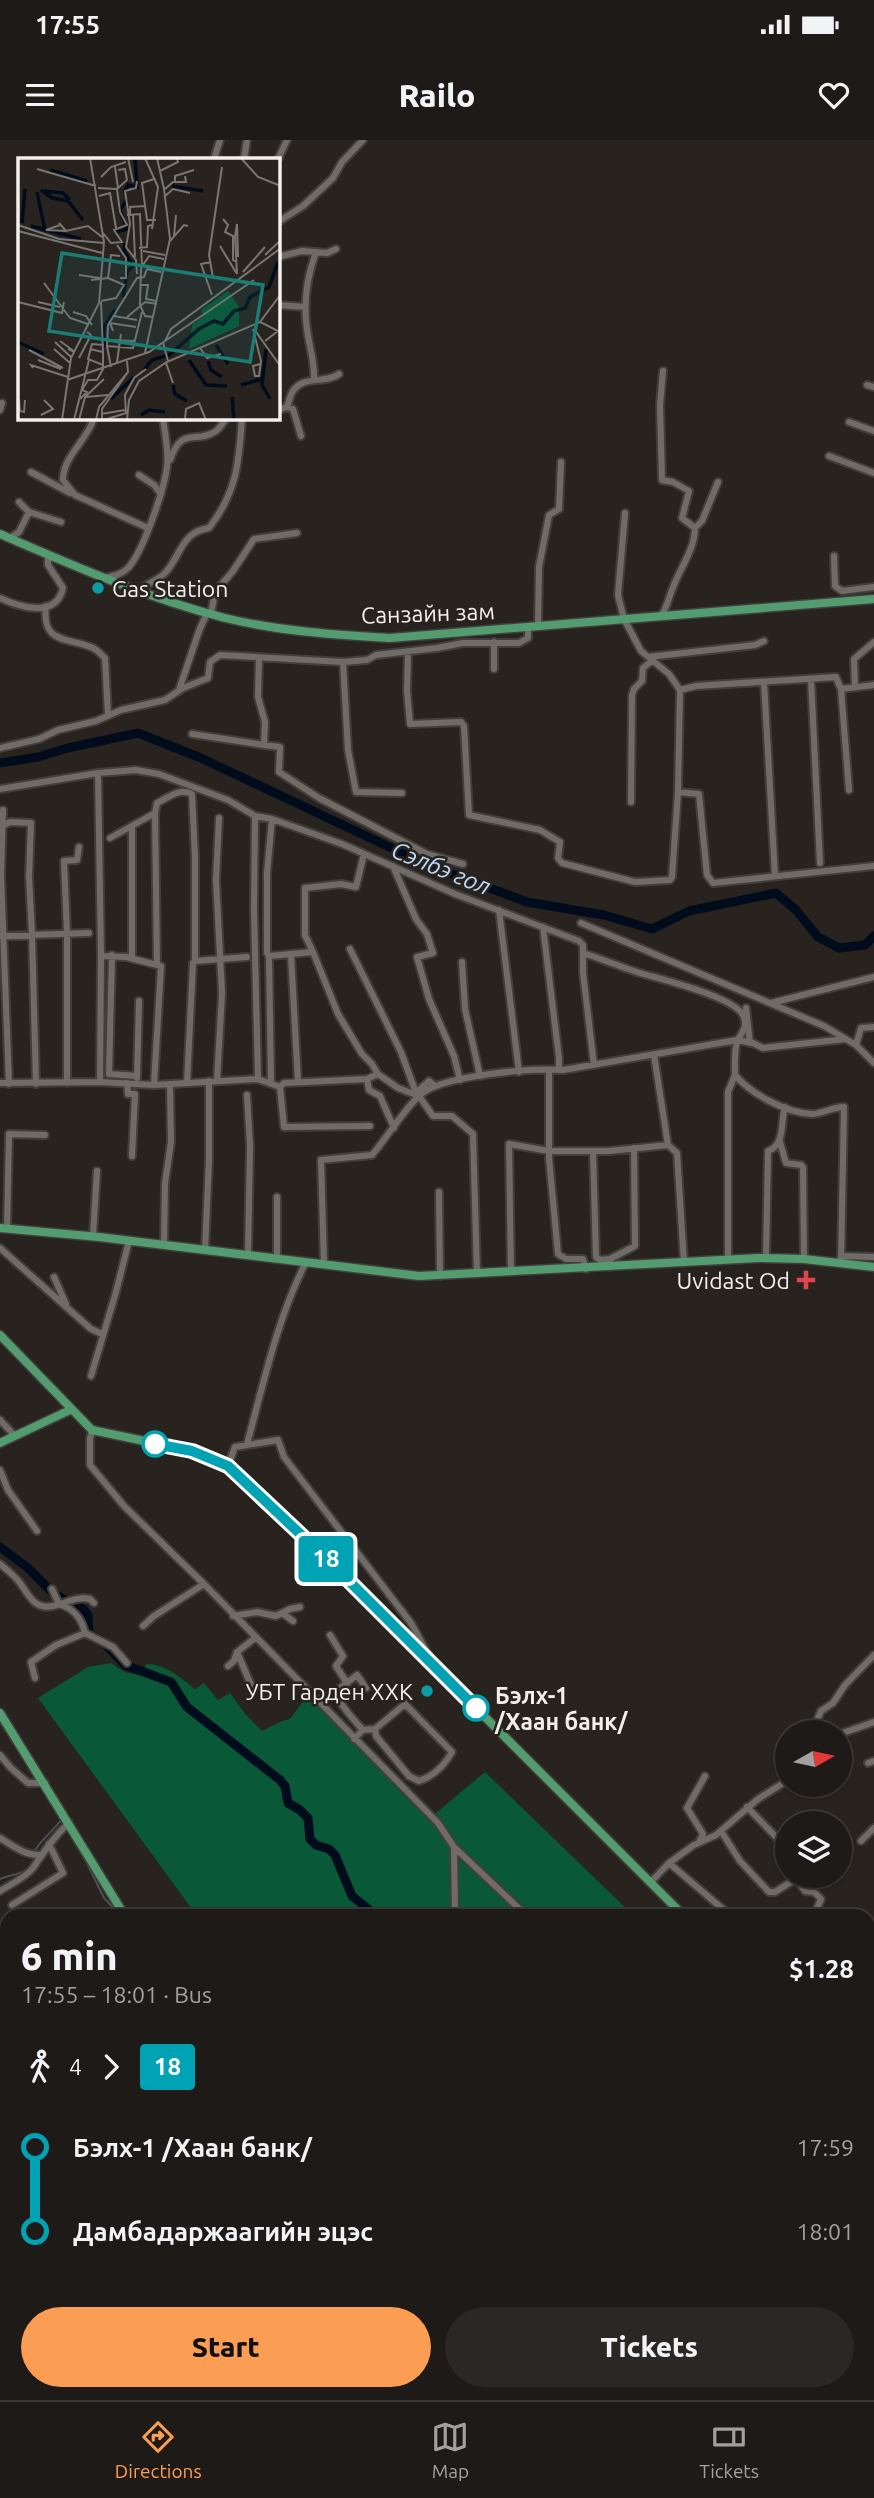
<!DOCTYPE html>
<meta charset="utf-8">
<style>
:root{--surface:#1e1a17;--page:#2b2724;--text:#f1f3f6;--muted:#a1a1a1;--line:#3c3836;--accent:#fc9d54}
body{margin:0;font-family:Ubuntu,sans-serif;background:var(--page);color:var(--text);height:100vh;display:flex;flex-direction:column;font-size:26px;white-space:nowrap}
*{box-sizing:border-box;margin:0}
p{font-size:23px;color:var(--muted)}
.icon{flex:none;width:38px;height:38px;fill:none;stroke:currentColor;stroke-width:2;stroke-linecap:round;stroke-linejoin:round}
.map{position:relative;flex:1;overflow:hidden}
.panel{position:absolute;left:0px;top:1769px;width:875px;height:492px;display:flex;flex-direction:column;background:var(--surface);border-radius:21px 21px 0 0;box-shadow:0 2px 5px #0004,0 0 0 2px var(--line)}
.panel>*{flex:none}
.badge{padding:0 14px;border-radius:5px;font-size:24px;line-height:46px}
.needle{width:46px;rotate:81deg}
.controls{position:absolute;left:775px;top:1580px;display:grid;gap:14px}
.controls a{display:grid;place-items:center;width:77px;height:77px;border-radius:50%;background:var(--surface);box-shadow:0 2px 5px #0004,0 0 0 2px var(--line);font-size:35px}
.map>.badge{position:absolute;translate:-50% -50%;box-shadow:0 0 0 4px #fff}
.legs{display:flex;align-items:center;gap:10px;height:77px;padding:0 21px;font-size:23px}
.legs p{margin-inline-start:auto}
.overview{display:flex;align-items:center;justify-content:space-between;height:119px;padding:0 21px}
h1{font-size:38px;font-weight:800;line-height:52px}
.button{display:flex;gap:14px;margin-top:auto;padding:14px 21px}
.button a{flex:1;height:80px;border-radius:42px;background:var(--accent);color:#111;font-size:28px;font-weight:800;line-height:80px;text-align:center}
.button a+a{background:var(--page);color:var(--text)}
ul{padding:0 21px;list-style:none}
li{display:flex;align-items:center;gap:24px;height:84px;font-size:26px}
li i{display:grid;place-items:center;width:10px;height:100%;margin:0 9px;background:currentColor}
li i::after{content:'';width:18px;height:18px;margin:-9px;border:5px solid;border-radius:50%;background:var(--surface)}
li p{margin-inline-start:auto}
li:first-child i{background:linear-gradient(#0000 50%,currentColor 0)}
li:last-child i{background:linear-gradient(currentColor 50%,#0000 0)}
.status{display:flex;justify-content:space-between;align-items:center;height:49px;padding:0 35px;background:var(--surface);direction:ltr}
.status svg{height:19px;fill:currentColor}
header{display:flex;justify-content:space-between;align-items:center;height:91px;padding:0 21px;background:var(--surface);font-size:32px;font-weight:800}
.dock{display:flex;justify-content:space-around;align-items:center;height:98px;border-top:2px solid var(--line);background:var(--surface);font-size:19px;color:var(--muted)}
.dock a{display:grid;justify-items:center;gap:4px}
.dock .active{color:var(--accent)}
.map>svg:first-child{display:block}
</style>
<div class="status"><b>17:55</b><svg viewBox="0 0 49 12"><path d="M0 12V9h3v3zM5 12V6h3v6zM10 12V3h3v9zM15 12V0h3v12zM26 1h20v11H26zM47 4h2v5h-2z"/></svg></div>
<header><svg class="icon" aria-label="menu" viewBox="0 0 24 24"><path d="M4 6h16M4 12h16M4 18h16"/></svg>Railo<svg class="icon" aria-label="heart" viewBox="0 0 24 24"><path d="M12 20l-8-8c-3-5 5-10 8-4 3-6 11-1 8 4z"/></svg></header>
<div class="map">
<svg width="874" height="2260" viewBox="0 0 874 2260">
<rect width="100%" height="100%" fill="#28231f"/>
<path fill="#095837" d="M111 1523 124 1532 139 1535 147 1524C165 1524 181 1538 195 1549L204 1543 218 1560 230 1553 246 1575 262 1591 282 1581 290 1579 311 1551 430 1678 485 1632 634 1776H197L38 1558 88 1527Z"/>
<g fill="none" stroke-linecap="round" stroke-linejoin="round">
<path stroke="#49505a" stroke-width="2" d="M0 1582 23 1618
M80 1709 104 1758 120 1775
M34 1712C39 1702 54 1690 61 1680
M0 1739C10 1735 18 1735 28 1729
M0 1980 7 1974
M0 2038 7 2036
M345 2260 350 2254"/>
<path stroke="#000c1c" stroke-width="9" d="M0 623 38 617 68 608 138 593 201 618 423 723 527 762 604 775 652 789 689 771 776 753 796 770 818 797 839 808 865 805 874 796
M0 1407 28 1428 54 1454 83 1469 88 1475 89 1494 101 1500 125 1525 171 1542 187 1567 280 1640 285 1646 288 1663 300 1670 308 1678 310 1699 316 1705 329 1709 335 1715 352 1756 377 1776
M795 2254 796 2260"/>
<defs>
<path id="minor" d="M214 19 220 0
M244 19 247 0
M278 19 287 0
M278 82 303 66 333 38 342 22 363 0
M278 117 302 111 327 113 336 109
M278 165 305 167
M314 239C315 222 309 206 307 189 303 163 307 137 316 112
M867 245 874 247
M287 267 293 269 301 296
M0 270 2 263
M278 270 287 267C289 262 290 255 293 251 303 235 326 244 339 234
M94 278C87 301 63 316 63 340L75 355 148 388
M849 282 874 291
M829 316 874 333
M170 320C182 285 196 305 216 291 220 288 223 282 227 278
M31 332 70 353
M139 335 154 345 161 354
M19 362 29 372
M625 373 618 455 624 479 641 511 669 534 680 550 696 546 836 537 841 549 874 545
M695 388 702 381 718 342
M10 398 19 392 29 372 61 382
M834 416 835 446 842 451 874 447
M104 438C113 436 121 435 128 428 143 412 164 350 167 327 169 310 165 295 163 278
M137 451C145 445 158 440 165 433 181 416 181 392 209 388 237 352 239 322 242 278
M0 458C19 467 56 479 63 448L48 425V415
M46 466C41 505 69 497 93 508 97 510 102 515 105 518L108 575
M211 474 215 452 233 431 254 399 297 393
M661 476C668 466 669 456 674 445 681 427 695 408 695 388L682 378 689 351 673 342 662 340 660 265 663 231
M538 486 539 427 549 375 559 369 561 322
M408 512 407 551 410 584 461 582 464 586 469 675 540 690 560 702 558 718 562 723 635 742 670 740 672 737 678 652 680 550
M648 517 755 505 764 501
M343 522 348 610 356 652 402 653
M494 529V502
M811 539 820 723
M764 542 775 736
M855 547 854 519 874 502
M841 549 849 650
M179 550 199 491 207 473
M192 594 264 605 265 582 258 557 259 518
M264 605 280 607 279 632 319 658 427 714 463 724
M0 608 39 599 58 590 96 581 121 570 165 560 183 548 208 538 210 522 220 515 343 522 367 520 376 515 437 508 463 503H519L528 498V487
M98 633 101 816 126 817 161 826 154 945
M0 649 98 633 136 630 159 634 228 660 255 676 272 679 342 704 455 754 579 801 583 805V833L594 925
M678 652 699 654 707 735 713 743 874 726
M631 662 632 555 634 549 642 541 643 528 653 520
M3 670 1 735 9 944
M155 673 157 825
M255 676 254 770 258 939
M4 685 10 682 31 683 29 737 32 794 36 944
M132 687V818
M110 698 155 673 157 663C168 658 180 647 192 654L195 717V821L193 823 187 943
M393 726 416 779 427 794 433 813 417 817 429 859 454 916 460 940
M499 770 519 932
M581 783 824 886 856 905 874 923
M543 787 559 918V930
M0 796 89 793
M350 809 401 912 416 953 429 941 434 945
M313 812 305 795V748L341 744 356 747 364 714
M583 813C602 819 621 827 640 833 660 839 737 857 744 877 748 890 740 893 737 902 734 912 735 925 735 935 751 954 786 973 812 974 822 974 832 967 844 967L841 1122
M112 815 109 934 137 936
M291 815 298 942
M269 816 313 812 338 874 362 914 372 924 378 934 398 948 419 956 433 976H452L473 994 477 1134
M195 821 247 817
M462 822 465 869 480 936
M771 863 874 837
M746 868 750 903
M856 905 861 888 874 887
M549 930V1018L558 1114 566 1119H583L586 1129
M137 938 139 861
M367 939 369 950 380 956 394 988
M217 941 222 853 216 740 219 678
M100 942 101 816
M0 943 100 942 154 945 258 939 280 947 284 987 370 986
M67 943V793L64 721 77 720 79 707
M127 943 128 954H135L132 1016
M271 943 269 816 267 813V733L272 679
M280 947 284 943 367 939 378 934
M247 955 250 1006 248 1115
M780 1002 786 1023 801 1025 803 1027 804 1119
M668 1005 677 1013 684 1123
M593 1011 596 1117 600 1120 610 1119
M439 1052 440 1136
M7 1089 9 994 45 995
M93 1096 97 1031
M164 1105 165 1043 171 1002 170 945
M0 1108 91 1189 102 1194
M205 1110 209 1019V941
M841 1116 874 1117
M766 1118 768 1011C786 1004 780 983 785 967
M277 1119V1057
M728 1120V952L735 935
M324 1125 321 1020 372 1015C388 996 402 972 420 955 442 935 532 928 563 930L737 900 753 903 763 908 846 899
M610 1127V1119L635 1106 634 1008
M511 1132 509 1004 549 1011H609L668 1005 654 915
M54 1137 66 1164
M91 1236 116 1152 129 1101
M0 1280 15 1296
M92 1290 90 1299V1325L124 1366 204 1444 438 1683 454 1707 527 1776
M247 1304C264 1242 277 1179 306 1122
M228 1326 235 1307 278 1300 284 1317 411 1483 431 1520
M0 1330 8 1350 37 1391
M0 1424C7 1430 15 1436 20 1443 29 1455 34 1470 53 1466 67 1463 76 1456 90 1459L94 1463
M52 1449 59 1464C73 1468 82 1479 85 1493L113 1507 127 1523
M282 1473 293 1481
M233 1476 257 1472 276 1476 290 1469 300 1467
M143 1486 154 1476 204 1444
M330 1495 343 1516 336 1526 347 1543
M237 1512 251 1545 263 1550
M228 1526 234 1521 237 1512 255 1498
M35 1538 31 1522 56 1505 85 1493
M363 1590C355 1581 338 1563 335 1552L357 1535 366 1548
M814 1592V1588L821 1571 833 1563 845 1545 874 1515
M840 1594 874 1582
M354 1599 363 1590 375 1589 405 1564 452 1612C444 1626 434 1636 419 1641L409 1636 376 1596 375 1589
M0 1615 11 1628 28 1643H45
M868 1623 874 1621
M747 1667 780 1701
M721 1691 740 1721 769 1752H775L794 1740H797L805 1751 814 1752 821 1759 814 1776
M0 1698C13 1706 24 1715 40 1715
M861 1701 874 1688
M699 1702 703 1694 687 1668 705 1636
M454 1707 455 1776
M669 1723 694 1705 716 1695 758 1659 788 1640
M650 1743 669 1723 731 1776
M0 1751C11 1744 25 1738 33 1728 44 1712 54 1696 69 1683
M12 1765 63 1733 49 1704
M0 1813 7 1824
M868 1882 874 1887
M868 2110 874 2116
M214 2254 219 2260
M295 2260 306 2254
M349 2260 354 2254
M357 2260 362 2254"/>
<path id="major" d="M0 394C74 426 147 458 225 478 279 491 336 495 390 498L874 459
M0 1088 99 1097 419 1136 759 1118 804 1119 874 1127
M0 1195 92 1290 192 1311 209 1316 228 1326 330 1422 684 1776
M0 1303 70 1270
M0 1573 125 1776
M868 1958 874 1964
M437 2254 440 2260"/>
</defs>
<use href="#minor" stroke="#423e3b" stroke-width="10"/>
<use href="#major" stroke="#423e3b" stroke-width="11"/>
<use href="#minor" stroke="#706b66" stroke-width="6"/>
<use href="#major" stroke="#539c70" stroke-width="8"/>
</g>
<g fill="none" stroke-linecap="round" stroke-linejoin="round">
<defs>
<path id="line-1" d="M155 1304 192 1311 228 1326 330 1422 476 1568"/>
</defs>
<use href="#line-1" stroke="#fff" stroke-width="16"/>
<use href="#line-1" stroke="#00a3b4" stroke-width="10"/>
</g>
<g fill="#0f9aa8" stroke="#28231f" stroke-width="2.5">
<circle cx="98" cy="448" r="7"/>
<circle cx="427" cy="1551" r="7"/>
</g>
<path fill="#e0444e" stroke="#28231f" stroke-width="2.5" d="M802.5 1129.5h7v7h7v7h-7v7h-7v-7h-7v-7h7z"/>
<g fill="#fff" stroke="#00a3b4" stroke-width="3.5">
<circle cx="155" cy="1304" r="12"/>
<circle cx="476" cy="1568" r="12"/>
</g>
<g text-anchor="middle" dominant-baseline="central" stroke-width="5" stroke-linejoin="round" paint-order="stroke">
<g font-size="23" fill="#f2efec" stroke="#28231f" text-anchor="end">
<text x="112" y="448" text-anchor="start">Gas Station</text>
<text x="790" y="1140">Uvidast Od</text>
<text x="413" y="1551">УБТ Гарден ХХК</text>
</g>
<g font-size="23" fill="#f2efec" stroke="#28231f">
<text transform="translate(428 473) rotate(-2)">Санзайн зам</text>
</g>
<g font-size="23" font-weight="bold" fill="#f2efec" stroke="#28231f" text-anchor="start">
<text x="495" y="1555">Бэлх-1<tspan x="495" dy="26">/Хаан банк/</tspan></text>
</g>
<g font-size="24" font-style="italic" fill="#bbd8f7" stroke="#28231f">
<text transform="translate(441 728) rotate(22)">Сэлбэ гол</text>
</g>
</g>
<g transform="translate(18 18)">
<rect width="262" height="262" fill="#28231f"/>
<path d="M210 133 221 149V168L171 191 174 167 186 158 183 152Z" fill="#095837"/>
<path fill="none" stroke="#000c1c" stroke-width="3.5" d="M32 12 69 23M154 28 185 33M23 32 34 40 50 43 65 62M25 33 45 35 52 42M19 34 27 72M106 35 110 27 119 29 117 0M4 65 7 31M13 68 63 81M98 74 109 71 102 52 109 42M105 139 109 114 115 108 106 93 107 85M0 184 26 196M198 187 210 206M86 189V169L97 152M248 191 244 227 252 241M171 202 188 227 209 228M190 203 193 212 204 219M126 212 134 202 151 197 181 171 196 163 205 166 216 153 227 150 232 139 251 129 260 104M155 227 157 236 169 243M223 227 244 221M214 239 216 262M93 241 116 219M123 257 131 252 147 254"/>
<path fill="none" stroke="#797571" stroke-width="2" d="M110 0 115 24M127 0 140 29 134 71M139 0 146 31M223 0 240 19 263 28M97 9 100 30M19 11 78 28M142 13 160 4 159 0M83 19 93 9 108 4M136 21 124 25 129 62H138M157 23V18L176 12M80 30 99 31 102 54 109 67 96 72 104 84 93 85 85 75M99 31 109 22 107 11 100 12M147 31 155 24H168L167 18M81 38 92 35 98 70M146 39 155 31 172 35M115 56 117 99M109 57 122 56 124 109M112 57V49L127 48M205 61 210 67 207 74 215 78M41 65 48 73 70 68 84 79M0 67 41 81 86 85M42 67 28 72 48 73M0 73 84 95M156 78 158 57M217 79 219 66 220 99M152 83 166 67 170 68M99 87 108 100V120H102M202 88 219 116M121 90 129 89 130 68 134 67M125 93 147 97M247 97 263 82M193 104 183 106 194 137M219 104 215 102V78L217 79 219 116M123 110 122 147 127 158 135 159M123 110 131 98 146 101M225 114 247 89M119 116 118 102 108 89 112 66 107 33 118 30 119 23M61 117 82 120M195 120 191 97 204 9M73 122 90 120 93 97 102 98M26 125 52 160 70 166M122 127H130L128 141 138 143M83 143 98 140 106 127 90 120M0 144 44 155 46 144M20 144 42 149M83 144 85 194M55 154 68 158 74 167M96 158 119 162M108 160 127 144 139 146M235 171 243 203 241 218H237L235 208 242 206M236 171 263 209M95 173 92 165 118 169M92 182 116 183M42 183 57 194 50 191M147 183 236 122M247 183 260 173 242 164 263 136M37 184 53 199M89 188 90 167 119 120 126 119 129 111 143 114M182 190 189 200 203 196M36 191 52 205M11 192 45 210M127 195 152 81 146 31M61 200 73 177 69 174M20 202 43 211M99 204 103 176M149 204 242 164M148 205 155 225M85 207 70 201 74 186 86 187M93 209 89 188 115 190 124 154M15 210 13 207 50 219M49 222 131 194 147 183 153 171 263 90M68 239 90 237M1 241 2 253 6 254 7 242M62 241 69 234 64 232 70 222H79L85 211V194L72 191M83 256 107 252M108 256 107 237 116 220 128 211M23 257 35 251 26 242M167 261 168 251 181 245 188 262M44 262 53 200 81 145 86 84 72 0M56 262 71 202M61 262 67 239 86 221M78 262 81 249 110 214 109 203M84 262V251L110 214M86 262 108 255M109 262 111 242 121 223 150 203 145 184"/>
<path fill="#1a7c74" fill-opacity="0.15" stroke="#1a7c74" stroke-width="3.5" d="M44 95 245 127 232 204 31 173Z"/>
<rect width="262" height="262" fill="none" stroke="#f2efec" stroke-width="3.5"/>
</g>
</svg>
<div class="controls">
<a><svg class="needle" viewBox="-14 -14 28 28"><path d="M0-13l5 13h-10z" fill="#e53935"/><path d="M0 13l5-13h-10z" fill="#a1a1a1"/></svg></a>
<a><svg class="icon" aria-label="layers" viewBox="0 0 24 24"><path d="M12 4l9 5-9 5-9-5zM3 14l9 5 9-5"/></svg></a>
</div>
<b class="badge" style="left:326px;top:1419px;background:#00a3b4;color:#fff">18</b>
<section class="panel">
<div class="overview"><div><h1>6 min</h1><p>17:55 – 18:01 · Bus</p></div><b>$1.28</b></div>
<div class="legs"><svg class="icon" aria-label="walk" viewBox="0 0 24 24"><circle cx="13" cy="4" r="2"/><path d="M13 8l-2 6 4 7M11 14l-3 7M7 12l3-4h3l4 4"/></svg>4<svg class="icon" aria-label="forward" viewBox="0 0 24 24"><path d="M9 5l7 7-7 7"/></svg><b class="badge" style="background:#00a3b4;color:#fff">18</b></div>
<ul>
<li><i style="color:#00a3b4"></i><b>Бэлх-1 /Хаан банк/</b><p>17:59</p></li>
<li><i style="color:#00a3b4"></i><b>Дамбадаржаагийн эцэс</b><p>18:01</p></li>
</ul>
<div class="button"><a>Start</a><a>Tickets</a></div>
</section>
</div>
<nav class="dock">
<a class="active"><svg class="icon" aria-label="directions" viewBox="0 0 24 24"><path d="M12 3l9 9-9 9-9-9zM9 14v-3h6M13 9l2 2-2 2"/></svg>Directions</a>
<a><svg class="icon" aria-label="map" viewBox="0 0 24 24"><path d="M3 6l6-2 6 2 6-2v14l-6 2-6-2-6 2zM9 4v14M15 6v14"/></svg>Map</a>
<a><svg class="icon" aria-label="tickets" viewBox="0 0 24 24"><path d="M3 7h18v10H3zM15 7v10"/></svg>Tickets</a>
</nav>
